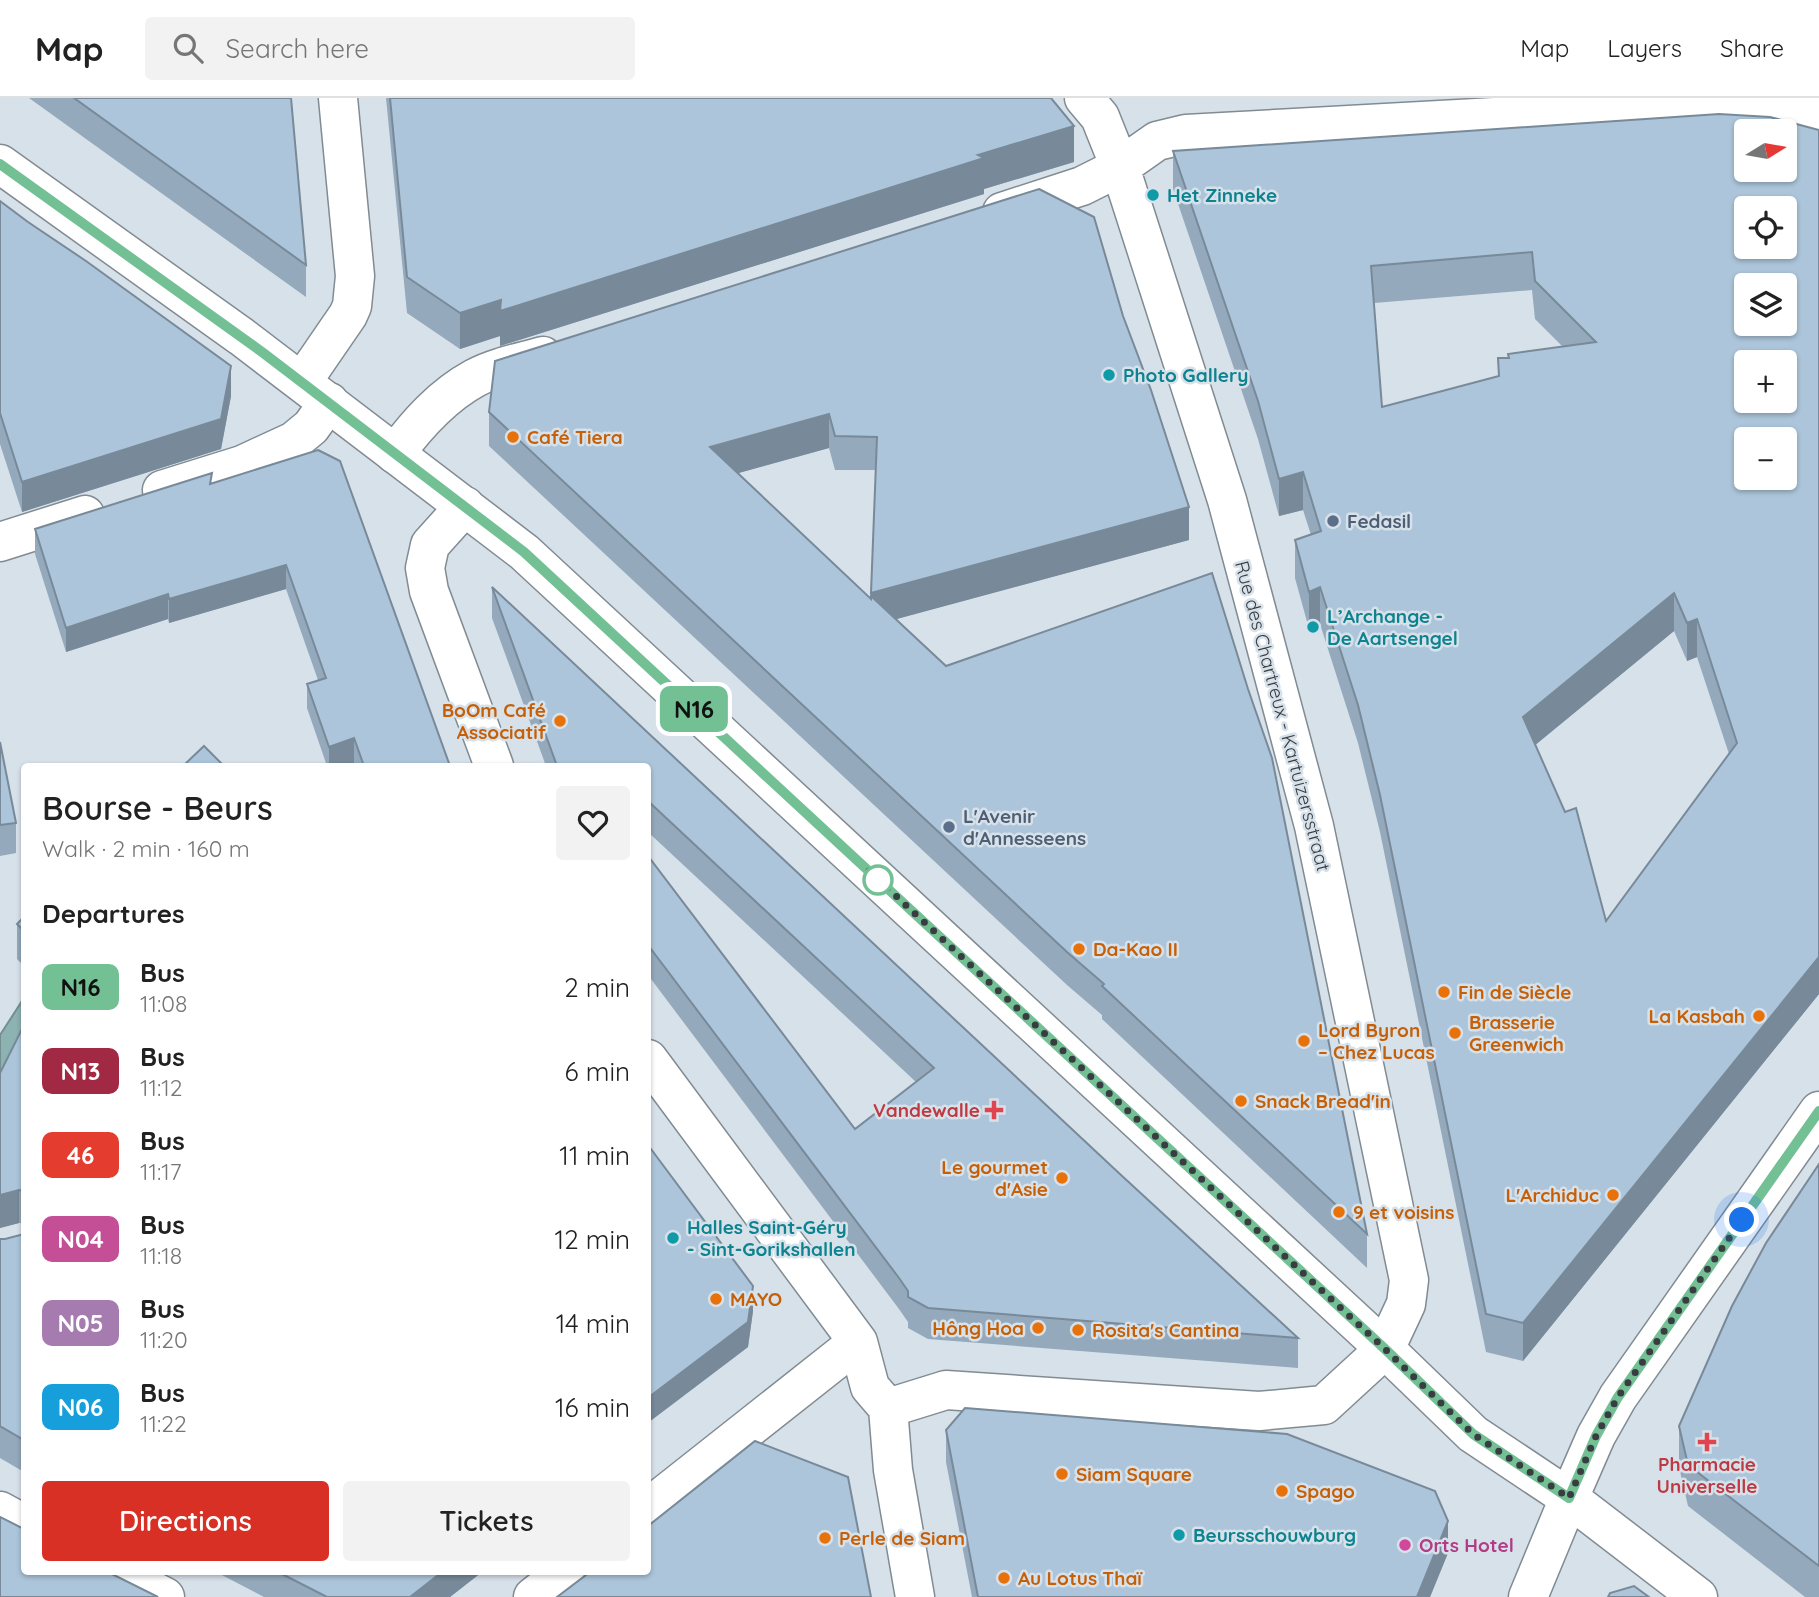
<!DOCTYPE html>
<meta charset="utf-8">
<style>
:root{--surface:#fff;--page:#f2f2f2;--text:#222;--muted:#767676;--line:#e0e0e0;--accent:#d93025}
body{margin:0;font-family:Quicksand,sans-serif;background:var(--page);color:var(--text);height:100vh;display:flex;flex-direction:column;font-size:26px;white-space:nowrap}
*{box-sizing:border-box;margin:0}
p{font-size:23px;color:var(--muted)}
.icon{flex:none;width:38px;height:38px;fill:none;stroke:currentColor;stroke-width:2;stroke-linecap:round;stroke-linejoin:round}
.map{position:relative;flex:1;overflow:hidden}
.drawer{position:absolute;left:21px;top:665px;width:630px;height:812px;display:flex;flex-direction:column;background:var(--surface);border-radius:7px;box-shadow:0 2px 5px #0004}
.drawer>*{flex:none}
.badge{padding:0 14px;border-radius:10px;font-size:24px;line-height:46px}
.needle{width:46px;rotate:79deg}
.controls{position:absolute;left:1734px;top:21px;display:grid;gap:14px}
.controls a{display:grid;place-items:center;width:63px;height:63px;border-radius:7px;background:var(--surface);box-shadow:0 2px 5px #0004;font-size:35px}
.you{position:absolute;width:35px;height:35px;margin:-18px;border:5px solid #fff;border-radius:50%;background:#1a73e8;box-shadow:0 0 0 10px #1a73e833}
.map>.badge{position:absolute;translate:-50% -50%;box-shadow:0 0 0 4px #fff}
h2{padding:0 21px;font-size:26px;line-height:63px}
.round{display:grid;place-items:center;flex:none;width:74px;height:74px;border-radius:7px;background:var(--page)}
.headline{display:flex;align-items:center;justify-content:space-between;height:119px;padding:0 21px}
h1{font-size:33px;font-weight:600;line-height:52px}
.button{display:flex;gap:14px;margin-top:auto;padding:14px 21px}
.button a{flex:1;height:80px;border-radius:7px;background:var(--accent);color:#fff;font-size:28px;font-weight:600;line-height:80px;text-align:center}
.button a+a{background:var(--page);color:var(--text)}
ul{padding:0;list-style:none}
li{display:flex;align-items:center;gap:21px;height:84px;padding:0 21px}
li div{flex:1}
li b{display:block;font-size:26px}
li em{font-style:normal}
li .badge{min-width:77px;font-weight:700;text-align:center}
header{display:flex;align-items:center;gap:42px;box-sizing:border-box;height:98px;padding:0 35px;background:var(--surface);border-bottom:2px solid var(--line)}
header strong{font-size:33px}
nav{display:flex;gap:38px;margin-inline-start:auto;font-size:24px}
.search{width:490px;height:63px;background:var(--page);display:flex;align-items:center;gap:18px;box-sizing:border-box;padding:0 24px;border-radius:7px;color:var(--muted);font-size:26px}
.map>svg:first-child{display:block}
</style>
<header>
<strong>Map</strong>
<div class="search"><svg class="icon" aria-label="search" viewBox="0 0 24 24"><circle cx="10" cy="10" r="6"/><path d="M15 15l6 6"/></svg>Search here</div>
<nav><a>Map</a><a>Layers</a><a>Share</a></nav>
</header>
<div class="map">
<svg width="1819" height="1499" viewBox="0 0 1819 1499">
<rect width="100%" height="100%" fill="#d7e1ea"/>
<path fill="#8db2b2" stroke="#748f90" stroke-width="2" d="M24 900V959L0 1005V937Z"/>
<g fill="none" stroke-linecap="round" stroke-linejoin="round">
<defs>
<path id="street" d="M1002 114 1082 88 1120 69 1157 43 1186 36 1766 4 1819 16
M302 284 348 217 352 208 355 178 338 0
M395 356C417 326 442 298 475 280 495 269 522 264 543 258
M162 392 242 367 294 343 311 329 329 304
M465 408 430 447 425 470 429 493 494 668
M0 444 85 417
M648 961 858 1244 870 1289 888 1310 946 1292 1259 1313 1324 1307 1385 1251 1406 1206 1409 1182 1314 728 1227 402 1120 69 1100 19 1084 0
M888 1310 893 1372 915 1499
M648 1410 858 1244
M0 1413 24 1426
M116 1474 165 1499
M533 1499 565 1474
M1528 1499 1569 1400"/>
<path id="secondary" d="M0 66 242 239 524 454 1385 1251 1473 1336 1569 1400 1698 1499
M1569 1400 1596 1338 1618 1299 1819 1013"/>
</defs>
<use href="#street" stroke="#818b92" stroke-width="41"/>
<use href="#secondary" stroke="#818b92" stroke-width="41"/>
<use href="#street" stroke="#fff" stroke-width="38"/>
<use href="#secondary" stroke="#fff" stroke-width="38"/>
</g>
<path fill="#94a9bb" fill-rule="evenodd" d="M29 0H291L306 167V199Z
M386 0H1051L1074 64 984 91V96L500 248V238L460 251 407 215Z
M1819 32V896L1523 1263 1486 1254 1380 734 1358 645 1320 526 1309 531 1295 480V442L1311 437 1303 412 1279 418 1258 341 1173 91V53ZM1532 192 1535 221 1563 249 1508 256V260H1498V278L1382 309 1374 205ZM1674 533 1687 563 1697 559 1729 656 1606 823 1535 647Z
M1039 91 1189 442 896 521 1367 1136V1170L1102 921V917L1067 887 489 348V314ZM829 350 835 372H876L871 501 738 375Z
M0 103 231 298 221 351 22 414 0 346Z
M318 352 450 668H355L354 665 344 668H327L307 610V586L318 582 286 491 169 525 168 521 66 554 35 456V431L212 385Z
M492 489 1121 1077 1298 1240V1270L928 1241 908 1230V1224L899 1211 648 877V758L855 1031 916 984 648 734V668H546L492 520Z
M0 644 16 725V755L0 758Z
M24 819V868L17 861V826Z
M24 927V1125H19L0 1130Z
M648 1047 753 1213 748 1249 649 1324H648Z
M1819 1066V1499H1805L1688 1408 1679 1369V1328Z
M24 1136V1374L0 1360V1141H5Z
M946 1332 1448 1455 1430 1499H972L946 1364Z
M216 1474H482L450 1499H264Z"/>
<path fill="#788a99" d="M1074 28V64L984 91V96L500 248V238L460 251V215Z
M231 268V298L221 351 22 414V384Z
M829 316V350L710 383V349Z
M1303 374V412L1279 418V381Z
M1189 409V442L871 528V495Z
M286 467V491L169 525V501Z
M1320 489V526L1309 531V494Z
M1674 495V533L1523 657V619Z
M168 496V521L66 554V530Z
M1697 521V559L1687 563V525Z
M354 640V665L344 668H329V649Z
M1819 859V896L1523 1263V1225Z
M19 1092V1125L0 1130V1097Z
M753 1188V1213L748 1249 649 1324V1299Z
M1448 1423V1455L1430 1499H1417Z
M442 1474H482L450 1499H410Z"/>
<path fill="#acc5da" stroke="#788a99" stroke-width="2" fill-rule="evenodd" d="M74 0H291L306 167Z
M390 0H1051L1074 28 978 57 984 60 500 213 501 202 460 215 407 179Z
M1719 16 1770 19 1819 32V859L1523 1225 1486 1216 1380 697 1358 607 1320 489 1309 494 1295 442 1321 433 1303 374 1279 381 1258 303 1173 53ZM1746 33H1785V72H1746ZM1746 110H1785V149H1746ZM1532 154 1535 183 1596 244 1508 256 1509 260H1498L1499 278 1382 309 1371 168ZM1746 187H1785V226H1746ZM1746 264H1785V303H1746ZM1746 341H1785V380H1746ZM1674 495 1687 525 1697 521 1737 645 1606 823 1576 710 1565 714 1523 619Z
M1039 91 1094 119 1123 218 1151 292 1189 409 871 495 877 339 835 338 829 316 710 349 871 501V498L946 568 1212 475 1248 591 1272 660 1367 1136 1102 888 1104 886 1067 854 489 314 495 263Z
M0 103 28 124 86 163 231 268 221 321 22 384 0 315Z
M318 352 340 363 450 668H364L354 640 329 649 307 586 326 580 286 467 169 501 168 496 66 530 35 431 212 375 210 386Z
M492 489 1121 1077 1298 1240 928 1210 908 1199V1193L899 1180 648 847V758L855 1031 934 970 648 703V668H557Z
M0 644 16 725 0 727Z
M204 648 224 668H183Z
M24 819V833L17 826Z
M24 927V1093L19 1092 0 1097V975Z
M648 1047 753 1188 748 1224 649 1299H648Z
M1819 1066V1468L1688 1367 1679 1328 1732 1208 1766 1145Z
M24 1136V1342L0 1328V1141H5Z
M965 1310 1287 1336 1435 1393 1448 1423 1417 1499H978L946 1332Z
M755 1343 848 1379 871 1499H557L590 1474H648V1428Z
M0 1419 24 1431V1474H108L158 1499H0Z
M278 1474H442L410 1499H327Z
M1634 1488 1649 1499H1608L1610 1495Z"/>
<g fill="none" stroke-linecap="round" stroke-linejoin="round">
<defs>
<path id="line" d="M0 66 262 254 524 454 1385 1251 1473 1336 1569 1400 1596 1338 1618 1299 1819 1013"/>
</defs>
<use href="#line" stroke="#fff" stroke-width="16"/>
<use href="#line" stroke="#74c095" stroke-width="10"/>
<path stroke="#393d41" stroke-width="7" stroke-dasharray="0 12.6" d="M878 782 869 773 1385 1251 1473 1336 1569 1400 1596 1338 1618 1299 1742 1122"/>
</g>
<g fill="#0f9aa8" stroke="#d7e1ea" stroke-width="2.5">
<circle cx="1153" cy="97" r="7"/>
<circle cx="1109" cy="277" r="7"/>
<circle cx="1313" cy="529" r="7"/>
<circle cx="673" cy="1140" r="7"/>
<circle cx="1179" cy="1437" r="7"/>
</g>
<g fill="#e8710a" stroke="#d7e1ea" stroke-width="2.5">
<circle cx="513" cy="339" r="7"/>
<circle cx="560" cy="623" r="7"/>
<circle cx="1079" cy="851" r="7"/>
<circle cx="1444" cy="894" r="7"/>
<circle cx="1759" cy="918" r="7"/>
<circle cx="1455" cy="935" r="7"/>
<circle cx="1304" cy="943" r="7"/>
<circle cx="1241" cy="1003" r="7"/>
<circle cx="1062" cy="1080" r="7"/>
<circle cx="1613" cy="1097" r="7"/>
<circle cx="1339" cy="1114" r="7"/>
<circle cx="716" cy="1201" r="7"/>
<circle cx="1038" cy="1230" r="7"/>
<circle cx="1078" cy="1232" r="7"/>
<circle cx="1062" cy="1376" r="7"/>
<circle cx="1282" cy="1393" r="7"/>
<circle cx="825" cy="1440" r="7"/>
<circle cx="1004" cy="1480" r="7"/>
</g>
<g fill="#5c6f8a" stroke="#d7e1ea" stroke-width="2.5">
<circle cx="1333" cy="423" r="7"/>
<circle cx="949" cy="729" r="7"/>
</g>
<circle fill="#fff" stroke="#74c095" stroke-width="3.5" cx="878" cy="782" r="14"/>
<g fill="#e0444e" stroke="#d7e1ea" stroke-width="2.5">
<path d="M990.5 1001.5h7v7h7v7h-7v7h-7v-7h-7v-7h7z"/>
<path d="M1703.5 1333.5h7v7h7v7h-7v7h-7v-7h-7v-7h7z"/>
</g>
<circle fill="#d1479c" stroke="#d7e1ea" stroke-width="2.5" cx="1405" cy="1447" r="7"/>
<g text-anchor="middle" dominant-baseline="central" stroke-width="5" stroke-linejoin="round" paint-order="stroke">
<g font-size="19" font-weight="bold" fill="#0d838f" stroke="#d7e1ea" text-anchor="start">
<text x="1167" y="97">Het Zinneke</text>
<text x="1123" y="277">Photo Gallery</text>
<text x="1327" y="518">L’Archange -<tspan x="1327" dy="22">De Aartsengel</tspan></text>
<text x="687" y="1129">Halles Saint-Géry<tspan x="687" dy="22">- Sint-Gorikshallen</tspan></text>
<text x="1193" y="1437">Beursschouwburg</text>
</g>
<g font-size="19" font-weight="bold" fill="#c56008" stroke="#d7e1ea" text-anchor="start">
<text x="527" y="339">Café Tiera</text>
<text x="546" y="612" text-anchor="end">BoOm Café<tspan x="546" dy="22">Associatif</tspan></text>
<text x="1093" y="851">Da-Kao II</text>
<text x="1458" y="894">Fin de Siècle</text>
<text x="1745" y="918" text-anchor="end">La Kasbah</text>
<text x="1469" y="924">Brasserie<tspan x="1469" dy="22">Greenwich</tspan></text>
<text x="1318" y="932">Lord Byron<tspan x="1318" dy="22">– Chez Lucas</tspan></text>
<text x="1255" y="1003">Snack Bread'in</text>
<text x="1048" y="1069" text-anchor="end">Le gourmet<tspan x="1048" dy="22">d'Asie</tspan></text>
<text x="1599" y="1097" text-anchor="end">L'Archiduc</text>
<text x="1353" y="1114">9 et voisins</text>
<text x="730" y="1201">MAYO</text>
<text x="1024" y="1230" text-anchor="end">Hông Hoa</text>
<text x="1092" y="1232">Rosita's Cantina</text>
<text x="1076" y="1376">Siam Square</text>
<text x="1296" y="1393">Spago</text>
<text x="839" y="1440">Perle de Siam</text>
<text x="1018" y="1480">Au Lotus Thaï</text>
</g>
<g font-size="19" font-weight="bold" fill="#4e5e75" stroke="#d7e1ea" text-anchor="start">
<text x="1347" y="423">Fedasil</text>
<text x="963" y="718">L'Avenir<tspan x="963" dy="22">d'Annesseens</tspan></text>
</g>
<g font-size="19" fill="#393d41" stroke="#d7e1ea">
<text transform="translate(1283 618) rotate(75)">Rue des Chartreux - Kartuizersstraat</text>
</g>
<g font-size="19" font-weight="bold" fill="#be3a42" stroke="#d7e1ea" text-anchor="end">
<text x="980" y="1012">Vandewalle</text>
<text x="1707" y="1366" text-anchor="middle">Pharmacie<tspan x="1707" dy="22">Universelle</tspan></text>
</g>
<g font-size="19" font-weight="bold" fill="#b23c85" stroke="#d7e1ea" text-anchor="start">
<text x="1419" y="1447">Orts Hotel</text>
</g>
</g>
</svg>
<div class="controls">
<a><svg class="needle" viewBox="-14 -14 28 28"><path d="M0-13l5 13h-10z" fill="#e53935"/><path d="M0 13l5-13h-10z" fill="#767676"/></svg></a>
<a><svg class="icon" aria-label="locate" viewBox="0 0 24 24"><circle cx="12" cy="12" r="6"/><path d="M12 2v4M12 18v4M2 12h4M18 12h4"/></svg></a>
<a><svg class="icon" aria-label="layers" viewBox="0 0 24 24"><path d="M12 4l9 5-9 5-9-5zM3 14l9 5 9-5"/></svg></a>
<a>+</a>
<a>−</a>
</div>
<div class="you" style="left:1742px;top:1122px"></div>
<b class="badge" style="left:694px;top:611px;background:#74c095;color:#111">N16</b>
<section class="drawer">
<div class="headline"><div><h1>Bourse - Beurs</h1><p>Walk · 2 min · 160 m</p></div><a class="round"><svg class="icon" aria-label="heart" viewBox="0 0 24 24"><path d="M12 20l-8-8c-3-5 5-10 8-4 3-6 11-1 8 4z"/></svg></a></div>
<h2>Departures</h2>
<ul>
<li><span class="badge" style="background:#74c095;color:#111">N16</span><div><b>Bus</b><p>11:08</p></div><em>2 min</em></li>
<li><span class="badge" style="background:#a12944;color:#fff">N13</span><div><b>Bus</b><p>11:12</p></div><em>6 min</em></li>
<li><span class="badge" style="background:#e43c2e;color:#fff">46</span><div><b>Bus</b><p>11:17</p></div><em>11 min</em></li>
<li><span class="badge" style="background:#c44f97;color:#fff">N04</span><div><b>Bus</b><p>11:18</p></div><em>12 min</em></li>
<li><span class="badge" style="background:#a67cb0;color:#fff">N05</span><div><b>Bus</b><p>11:20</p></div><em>14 min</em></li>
<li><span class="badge" style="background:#169fdb;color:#fff">N06</span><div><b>Bus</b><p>11:22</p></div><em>16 min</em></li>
</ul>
<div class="button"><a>Directions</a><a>Tickets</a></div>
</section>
</div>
